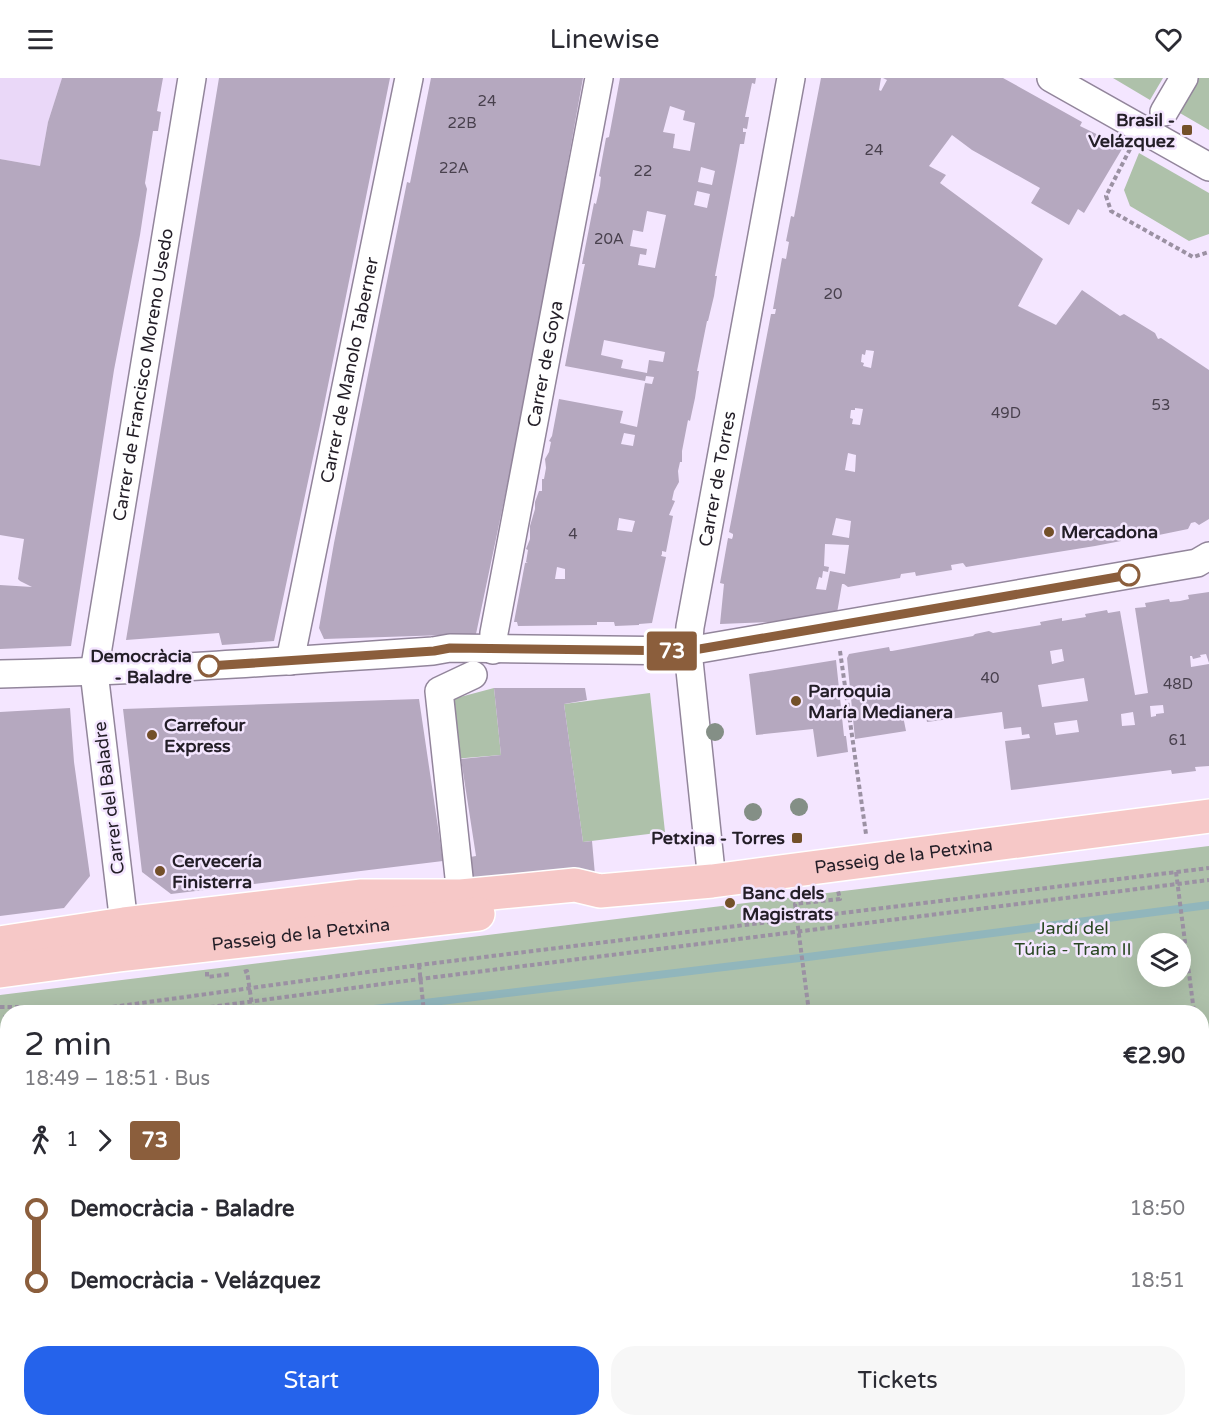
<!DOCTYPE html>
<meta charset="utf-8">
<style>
:root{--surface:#fff;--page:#f7f7f7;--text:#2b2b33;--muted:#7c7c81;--accent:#2563eb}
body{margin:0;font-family:"Varela Round",sans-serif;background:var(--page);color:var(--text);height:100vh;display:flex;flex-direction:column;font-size:22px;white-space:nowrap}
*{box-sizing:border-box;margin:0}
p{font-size:20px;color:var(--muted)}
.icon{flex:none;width:33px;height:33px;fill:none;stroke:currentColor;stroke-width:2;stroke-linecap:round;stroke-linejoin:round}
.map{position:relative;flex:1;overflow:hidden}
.sheet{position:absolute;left:0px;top:927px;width:1209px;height:422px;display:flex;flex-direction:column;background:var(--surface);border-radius:24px 24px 0 0;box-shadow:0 6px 24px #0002}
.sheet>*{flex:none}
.badge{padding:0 12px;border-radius:4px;font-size:21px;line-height:39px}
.fabs{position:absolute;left:1137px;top:855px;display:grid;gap:12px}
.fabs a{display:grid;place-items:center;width:54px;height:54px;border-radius:50%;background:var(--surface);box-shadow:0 6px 24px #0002;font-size:30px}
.map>.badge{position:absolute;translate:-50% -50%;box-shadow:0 0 0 3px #fff}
.legs{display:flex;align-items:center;gap:9px;height:66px;padding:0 24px;font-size:20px}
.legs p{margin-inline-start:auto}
.head{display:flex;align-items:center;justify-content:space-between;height:102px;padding:0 24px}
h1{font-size:33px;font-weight:600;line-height:45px}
.action{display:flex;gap:12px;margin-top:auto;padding:12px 24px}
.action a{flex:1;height:69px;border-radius:24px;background:var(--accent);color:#fff;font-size:24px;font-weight:600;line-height:69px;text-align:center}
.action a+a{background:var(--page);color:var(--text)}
ul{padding:0 24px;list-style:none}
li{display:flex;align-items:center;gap:21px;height:72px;font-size:22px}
li i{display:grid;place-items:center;width:9px;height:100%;margin:0 8px;background:currentColor}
li i::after{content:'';width:15px;height:15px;margin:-8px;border:4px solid;border-radius:50%;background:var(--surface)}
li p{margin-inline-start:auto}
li:first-child i{background:linear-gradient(#0000 50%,currentColor 0)}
li:last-child i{background:linear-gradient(currentColor 50%,#0000 0)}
header{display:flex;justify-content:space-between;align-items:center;height:78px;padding:0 24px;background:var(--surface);font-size:27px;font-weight:600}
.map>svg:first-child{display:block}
</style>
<header><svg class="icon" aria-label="menu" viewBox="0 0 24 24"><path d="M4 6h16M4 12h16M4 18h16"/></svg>Linewise<svg class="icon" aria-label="heart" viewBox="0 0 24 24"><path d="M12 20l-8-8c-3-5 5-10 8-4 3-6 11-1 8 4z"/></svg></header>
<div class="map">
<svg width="1209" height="1348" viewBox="0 0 1209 1348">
<rect width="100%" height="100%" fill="#f4e6ff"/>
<path fill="#ead8f8" d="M0 0H62L48 44 40 88 0 81Z"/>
<path fill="#aec1aa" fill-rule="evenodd" d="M1113 0H1163L1150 22Z
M1191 0H1209V52L1173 31Z
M1139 75 1209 115V156L1189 163 1130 128 1124 112Z
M494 610 501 677 453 681 445 623Z
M650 615 665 754 583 764 564 626Z
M1209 768V1311L1202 1312V934H8V1341H979L924 1348H0V917ZM1148 866H1180V898H1148Z"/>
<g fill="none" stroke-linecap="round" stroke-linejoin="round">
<path stroke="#91b6bc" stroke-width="8" d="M349 934 808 879 1209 827
M0 1024 8 1019
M1202 1240 1209 1239
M0 1284 8 1281"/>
</g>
<path fill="#b5a8bf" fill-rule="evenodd" d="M62 0H163L157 33 161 34 158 53H153L145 105 147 111 140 157 114 292 71 568 0 571V507L32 509 20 503 18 501 24 461 0 457V81L40 88 48 44Z
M219 0H390L320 347 274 563 222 567 219 555 126 562Z
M431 0H583L526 318 476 556 324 561 319 550 334 465 407 104 410 105Z
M620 0H756L755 6 752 5 745 39H749L747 51 743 50V54H746L744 66H740L737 83 715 198H717L714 218 708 243H707L697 293H699L695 320 690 343 688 342 682 373V384H680L678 393 679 404 674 413 672 422 675 423 669 437 673 438 666 474 662 473V476L661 478 666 479 652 545 639 546V547L615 548 614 544H597V547L518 548 517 544H514L525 485 528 484H526L528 472 526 471 530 461V448L535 431V424L539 413H542V401H544L546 390 545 381 549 374 551 364 549 363 552 358 559 321 623 333 620 345 637 349 645 305 652 306 654 299 646 298 645 303 565 288 584 190 585 186H582L594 125 596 126 600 108 601 99 599 98 606 60 609 59ZM670 28 685 33 683 42 695 45 690 73 673 70 675 56 663 54ZM701 89 715 93 712 107 698 104ZM697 113 710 116 707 130 694 127ZM647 133 666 137 655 190 638 187 640 176 646 177 647 171 630 168 633 152 643 154ZM604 262 665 274 663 284 649 282 647 295 621 290 623 282 601 277ZM624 355 635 357 633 368 621 366ZM619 440 635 443 632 454 617 452ZM557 489 565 491V501H555Z
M821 0H881L879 12 881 13 887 2 883 0H1003L1082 44 1080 48 1082 49 1125 70 1124 72 1122 71 1084 135 1078 131 1069 147 1031 125 1040 110 972 72 952 57 929 88 946 97 940 105 1043 181 1018 228 1056 247 1082 212 1120 238 1124 236 1155 255 1158 261 1161 260 1209 292V441L1199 447 1195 444 1191 445 1188 451 1149 459 1129 462 1125 457 1121 458V463L1095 468 966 489 963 485 951 487 952 492 916 498 915 494 901 496 900 500 848 509 844 506H842L837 535 792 543 720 546 724 506 720 505 728 460 732 461 733 458V456L729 454 771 236H775L776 231H773L782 180 786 181 789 164 786 163 791 138 794 139ZM866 272 874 273 871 290 863 288 864 285 861 284 862 276 865 277ZM855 330 863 331 860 347 852 346 853 341 850 340 851 332H855ZM848 375 856 377 855 394 845 392ZM836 440 851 443 849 460 832 457ZM825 466 849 467 845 496 830 493 826 512 816 511 819 499 822 500 823 493 828 494 829 489 824 488Z
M1209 514V585L1206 576 1200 577 1201 579 1193 581 1192 578H1190L1191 589 1209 586V688L1195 689 1196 693 1172 696 1171 692 1011 712 1005 663 1030 660 1029 656 1022 657 1021 649 1004 651 1002 634 927 644 924 629 902 633 906 653 855 661 847 580 849 576 889 569 890 573H892L973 558 975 556 989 553 993 555 1041 547 1040 544 1062 540V543L1086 539 1085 536 1107 532 1108 535 1120 533 1135 617 1148 615 1135 530 1146 529 1145 525 1169 521 1170 524 1180 523 1189 521 1188 517ZM1062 571 1064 583 1052 586 1050 573ZM1084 600 1088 623 1042 629 1038 607ZM1163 627 1164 635 1156 636V638L1151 639 1150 628ZM1133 634 1135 647 1122 648 1121 636ZM1077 642 1079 654 1056 657 1054 645Z
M836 582 844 658H846L848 674 817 679 813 651 756 657 749 596Z
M494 610H585L587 622 564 626 583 764 592 763 595 797 467 813 464 780 476 778 461 681 501 677Z
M419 621 443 783 171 816 142 794 123 631Z
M70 630 74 684 90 798 64 830 0 838V634Z"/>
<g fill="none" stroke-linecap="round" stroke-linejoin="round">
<defs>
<g id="street">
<path d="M1051 0 1209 89"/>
<path d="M1164 34 1184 0"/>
<path id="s1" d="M493 572 494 555 599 0"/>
<path id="s2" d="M290 583 409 0"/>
<path d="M0 596C145 593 289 583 433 573L450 570 688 573 1197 485 1209 478"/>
<path id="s3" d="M712 803 688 573 690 549 791 0"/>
<path d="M461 818 439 613 473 597"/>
<path id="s4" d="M124 846 94 594 192 0"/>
</g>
<g id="primary">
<path id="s5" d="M0 865 124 846 362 818H461L575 807 600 813 712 803 1209 738"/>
<path id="s6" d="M0 893 119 877 478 836"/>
<path d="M1173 1348 1209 1343"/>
</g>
</defs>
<use href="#street" stroke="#92859b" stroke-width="30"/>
<use href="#primary" stroke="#fff" stroke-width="36"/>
<path stroke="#9b91a3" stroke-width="4" stroke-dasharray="4.5 3" stroke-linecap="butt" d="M1130 71 1106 118 1111 133 1193 179 1209 174
M840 573 866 756
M1176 794 1194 934
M419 887 424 934
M207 894V899L231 896
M244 894 247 893 253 934
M0 929H112L419 887 1209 790
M94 934 108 930
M173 934 420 901 1209 802
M809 934 795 826 840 821 838 813
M5 937 8 948
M0 968 8 965
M0 977 8 974
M1202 992 1209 1053
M0 1067 8 1064
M0 1203 8 1201
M1202 1267 1209 1266
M1202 1279 1209 1278
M1202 1297 1209 1296
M1202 1306 1209 1305
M0 1339 8 1336
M63 1341 75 1348
M476 1341 477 1348
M130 1348 134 1341
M192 1348V1341
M573 1348 627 1341
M677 1348 732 1341"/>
<use href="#street" stroke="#fff" stroke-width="27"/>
<use href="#primary" stroke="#f6c8c7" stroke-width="33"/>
</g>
<g fill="#848f86">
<circle cx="715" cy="654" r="9"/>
<circle cx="799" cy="729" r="9"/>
<circle cx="753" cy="734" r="9"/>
</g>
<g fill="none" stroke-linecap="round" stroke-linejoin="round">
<defs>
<path id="line-1" d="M209 588 434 573 450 570 688 573 1129 497"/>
</defs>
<use href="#line-1" stroke="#fff" stroke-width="14"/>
<use href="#line-1" stroke="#8b5e3c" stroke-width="9"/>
</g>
<g fill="#735029" stroke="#f4e6ff" stroke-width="2">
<rect x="1181" y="46" width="12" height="12" rx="3"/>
<circle cx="1049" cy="454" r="6"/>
<circle cx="796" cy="623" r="6"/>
<circle cx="152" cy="657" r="6"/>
<rect x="791" y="754" width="12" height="12" rx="3"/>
<circle cx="160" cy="793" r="6"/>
<circle cx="730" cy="825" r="6"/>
</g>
<g fill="#fff" stroke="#8b5e3c" stroke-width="3">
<circle cx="1129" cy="497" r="10"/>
<circle cx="209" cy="588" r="10"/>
</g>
<g text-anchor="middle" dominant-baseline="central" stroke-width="5" stroke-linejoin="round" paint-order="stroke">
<g font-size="15" fill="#48404d">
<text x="487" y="23">24</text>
<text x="462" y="45">22B</text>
<text x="874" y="72">24</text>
<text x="454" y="90">22A</text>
<text x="643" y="93">22</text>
<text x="609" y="161">20A</text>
<text x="833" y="216">20</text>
<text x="1161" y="327">53</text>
<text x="1006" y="335">49D</text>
<text x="573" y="456">4</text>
<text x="990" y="600">40</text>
<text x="1178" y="606">48D</text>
<text x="1178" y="662">61</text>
</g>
<g font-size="18" font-weight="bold" fill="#231e27" stroke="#f4e6ff" text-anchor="start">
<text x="1175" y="42" text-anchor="end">Brasil -<tspan x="1175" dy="21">Velázquez</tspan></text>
<text x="1061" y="454">Mercadona</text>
<text x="808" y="613">Parroquia<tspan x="808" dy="21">María Medianera</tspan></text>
<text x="164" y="647">Carrefour<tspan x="164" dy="21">Express</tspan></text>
<text x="785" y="760" text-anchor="end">Petxina - Torres</text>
<text x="172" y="783">Cervecería<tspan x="172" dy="21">Finisterra</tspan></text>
<text x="742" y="815">Banc dels<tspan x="742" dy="21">Magistrats</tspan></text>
</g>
<g font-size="18" fill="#231e27" stroke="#f4e6ff">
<text stroke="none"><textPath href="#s1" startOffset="291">Carrer de Goya</textPath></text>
<text stroke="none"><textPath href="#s2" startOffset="297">Carrer de Manolo Taberner</textPath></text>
<text stroke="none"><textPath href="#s4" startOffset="555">Carrer de Francisco Moreno Usedo</textPath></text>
<text stroke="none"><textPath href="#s3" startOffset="406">Carrer de Torres</textPath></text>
<text transform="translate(109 720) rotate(-97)">Carrer del Baladre</text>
<text stroke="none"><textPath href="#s5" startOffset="910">Passeig de la Petxina</textPath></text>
<text stroke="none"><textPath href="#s6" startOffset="303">Passeig de la Petxina</textPath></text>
</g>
<g font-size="18" font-weight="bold" fill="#231e27" stroke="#f4e6ff" text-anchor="end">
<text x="192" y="578">Democràcia<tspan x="192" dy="21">- Baladre</tspan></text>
</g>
<g font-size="18" fill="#294823" stroke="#f4e6ff">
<text x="1073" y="850">Jardí del<tspan x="1073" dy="21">Túria - Tram II</tspan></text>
</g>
</g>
</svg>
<div class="fabs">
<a><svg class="icon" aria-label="layers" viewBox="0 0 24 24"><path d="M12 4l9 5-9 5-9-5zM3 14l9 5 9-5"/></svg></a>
</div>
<b class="badge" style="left:672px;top:573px;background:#8b5e3c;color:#fff">73</b>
<section class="sheet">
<div class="head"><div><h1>2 min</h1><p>18:49 – 18:51 · Bus</p></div><b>€2.90</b></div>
<div class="legs"><svg class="icon" aria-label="walk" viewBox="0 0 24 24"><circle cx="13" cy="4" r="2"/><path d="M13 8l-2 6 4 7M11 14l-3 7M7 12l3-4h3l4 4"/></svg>1<svg class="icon" aria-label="forward" viewBox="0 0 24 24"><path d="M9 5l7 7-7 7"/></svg><b class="badge" style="background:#8b5e3c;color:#fff">73</b></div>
<ul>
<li><i style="color:#8b5e3c"></i><b>Democràcia - Baladre</b><p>18:50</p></li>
<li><i style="color:#8b5e3c"></i><b>Democràcia - Velázquez</b><p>18:51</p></li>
</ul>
<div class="action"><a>Start</a><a>Tickets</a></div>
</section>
</div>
